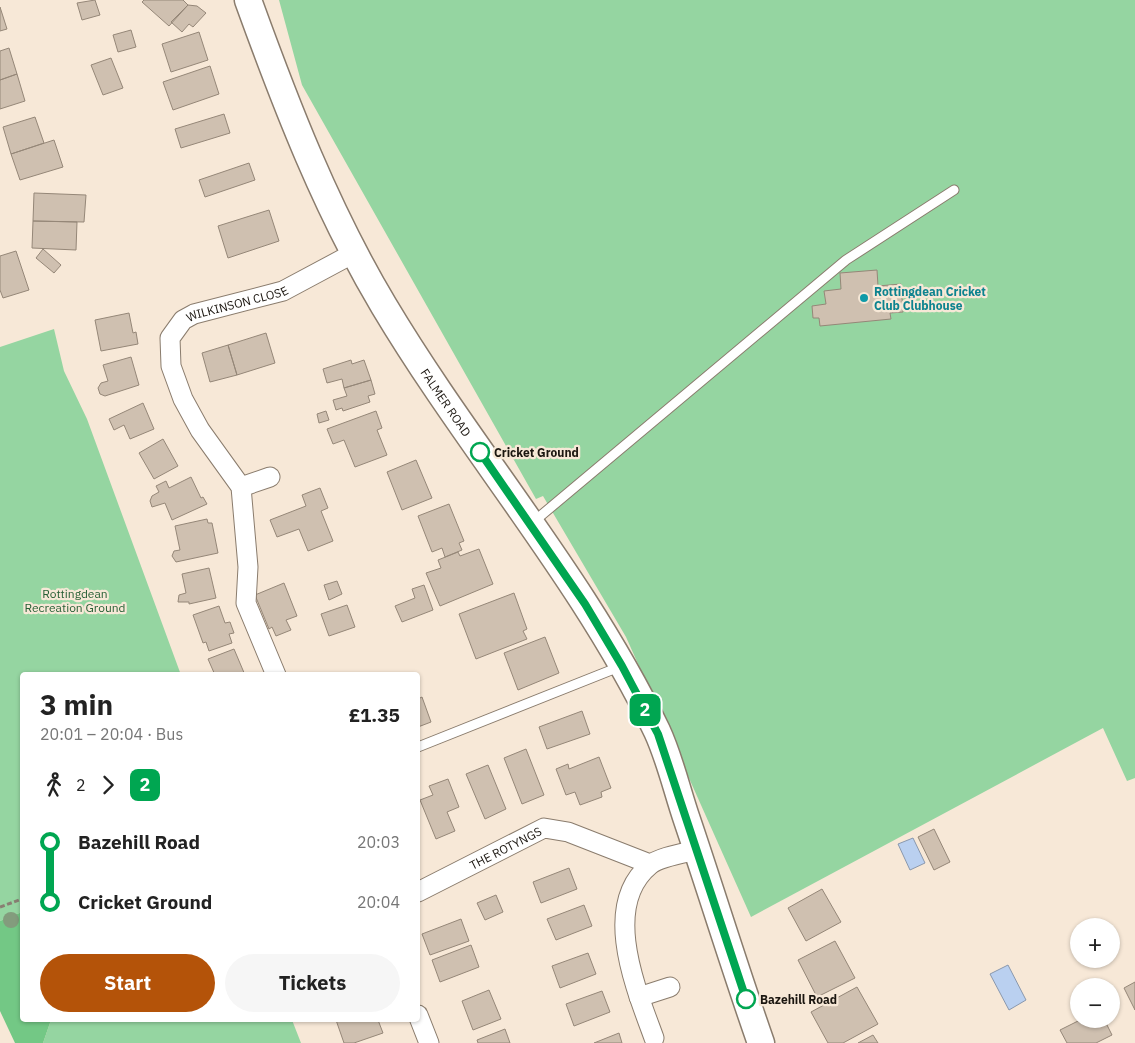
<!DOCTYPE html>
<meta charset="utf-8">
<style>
:root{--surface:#fff;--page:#f6f6f6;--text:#222;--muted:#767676;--accent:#b45309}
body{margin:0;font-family:"IBM Plex Sans",sans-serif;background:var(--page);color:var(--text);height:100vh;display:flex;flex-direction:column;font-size:19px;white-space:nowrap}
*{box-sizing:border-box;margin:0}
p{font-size:16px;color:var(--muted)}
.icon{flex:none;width:28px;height:28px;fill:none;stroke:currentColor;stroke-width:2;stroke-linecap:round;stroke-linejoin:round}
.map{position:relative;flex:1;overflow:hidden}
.sheet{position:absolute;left:20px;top:672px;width:400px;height:350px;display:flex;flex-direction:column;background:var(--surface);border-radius:5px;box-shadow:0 1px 4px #0004}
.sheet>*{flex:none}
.badge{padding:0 10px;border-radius:8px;font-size:18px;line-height:32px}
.controls{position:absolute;left:1070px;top:918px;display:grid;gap:10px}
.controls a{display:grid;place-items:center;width:50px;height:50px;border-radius:50%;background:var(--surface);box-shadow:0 1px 4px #0004;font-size:25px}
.map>.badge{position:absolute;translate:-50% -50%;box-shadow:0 0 0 2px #fff}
.legs{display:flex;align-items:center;gap:8px;height:55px;padding:0 20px;font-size:16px}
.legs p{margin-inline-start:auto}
.overview{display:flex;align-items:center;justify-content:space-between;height:85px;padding:0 20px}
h1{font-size:28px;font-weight:800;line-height:38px}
.button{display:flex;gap:10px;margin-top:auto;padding:10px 20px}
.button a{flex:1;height:58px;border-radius:30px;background:var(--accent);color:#fff;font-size:20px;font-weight:800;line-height:58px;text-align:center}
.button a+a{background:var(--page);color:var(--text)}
ul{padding:0 20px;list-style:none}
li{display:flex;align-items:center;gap:18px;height:60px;font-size:19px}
li i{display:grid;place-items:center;width:8px;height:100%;margin:0 6px;background:currentColor}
li i::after{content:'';width:12px;height:12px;margin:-6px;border:4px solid;border-radius:50%;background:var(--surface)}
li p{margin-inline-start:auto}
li:first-child i{background:linear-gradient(#0000 50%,currentColor 0)}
li:last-child i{background:linear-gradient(currentColor 50%,#0000 0)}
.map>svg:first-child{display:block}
</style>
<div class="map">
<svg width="1135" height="1043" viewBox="0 0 1135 1043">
<rect width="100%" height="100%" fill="#f7e8d7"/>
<path fill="#95d5a1" d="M279 0H1135V778L1127 781 1103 728 751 917 626 637 543 496 536 499 302 85Z
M54 329 64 371 87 419 181 675H22V912L0 921V347Z
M51 1020H292L301 1043H43Z"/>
<path fill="#73c885" d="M22 912V1020H51L43 1043H15L0 1011V921Z"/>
<path fill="#bad0f0" stroke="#8a98ad" d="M913 838 925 863 910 870 898 844Z
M1008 965 1026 1000 1009 1010 990 974Z"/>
<path fill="#cfc0b0" stroke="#958778" d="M95 0 100 15 82 20 77 3Z
M144 0H183L188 5 169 26 142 2Z
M188 5 197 6 206 13 193 27 189 24 182 32 171 22Z
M0 7 7 29 0 31Z
M131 30 136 47 118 52 113 35Z
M199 32 208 60 171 72 162 44Z
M9 48 17 74 0 80V51Z
M111 58 123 88 103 95 91 65Z
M210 66 219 94 173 110 163 82Z
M17 74 25 101 0 109V80Z
M224 114 230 133 181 148 175 129Z
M35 117 44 143 11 154 3 127Z
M54 140 63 167 20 180 11 154Z
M249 163 255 180 205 197 199 180Z
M34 193 86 195 84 222 33 221Z
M269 210 279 241 228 258 218 226Z
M33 221 77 222 76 250 32 248Z
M43 249 61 265 54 273 36 258Z
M16 251 29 290 3 298 0 290V256Z
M877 270 878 286 901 284 903 312 890 313 891 319 820 326 819 318H813L812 306 826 304 824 291 841 289 840 273Z
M129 313 133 333 136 332 138 344 101 351 95 320Z
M266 333 275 363 237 375 228 345Z
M228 345 237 375 210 382 202 353Z
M131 357 139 385 105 396 100 394 98 388 101 383 108 381 103 365Z
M351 360 352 364 364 360 371 380 344 388 342 379 327 383 323 369Z
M371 380 375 394 368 396 370 402 343 411 342 408 336 410 333 400 347 396 344 388Z
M143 403 154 429 130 439 124 425 114 430 109 419Z
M326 411 329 420 319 423 317 414Z
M376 411 382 428 377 430 387 455 355 467 344 440 333 444 327 429Z
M163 439 178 466 154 479 139 453Z
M416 460 432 498 402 510 387 472Z
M191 477 201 498 203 497 207 504 172 520 165 503 152 507 150 501 152 496 159 492 156 486 166 481 169 488Z
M320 488 328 508 321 511 333 541 308 551 299 529 277 537 270 520 306 506 302 495Z
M449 504 464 541 459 543 462 550 445 557 442 548 432 552 418 516Z
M207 519 208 523H212L218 553 176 562 172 556 174 551 180 550 175 526Z
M479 549 493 584 440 606 426 573 441 568 438 560 458 552 460 556Z
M209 568 216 598 189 604V602H178L179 595 186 593 182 574Z
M337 581 342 594 329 600 324 585Z
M284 583 297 616 286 620 291 630 276 636 272 627 269 629 255 595Z
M424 585 433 610 402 622 395 606 415 598 412 589Z
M514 593 527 629 523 631 527 639 476 659 459 614Z
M347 605 355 627 329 636 321 614Z
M219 606 225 623 230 622 234 633 229 634 232 643 209 651 206 642 203 643 193 615Z
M545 637 559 673 518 690 504 653Z
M234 649 245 675H215L208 659Z
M422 697 431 722 418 727V699Z
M582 711 590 734 547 749 539 727Z
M526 749 544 795 522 804 504 758Z
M599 757 611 788 601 792 602 797 580 805 575 792 566 795 556 769 568 764 569 769Z
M488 765 506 809 485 819 466 774Z
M448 779 459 807 447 812 455 831 436 839 420 800 433 795 429 786Z
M934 829 950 862 934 870 918 837Z
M569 868 577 889 541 903 533 882Z
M822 889 841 922 806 941 788 908Z
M496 895 503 912 485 920 477 903Z
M584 905 592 926 556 940 547 919Z
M461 919 469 941 430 955 422 934Z
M835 941 855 978 817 997 798 960Z
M471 945 479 967 440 982 432 960Z
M588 953 596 974 560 988 552 966Z
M1135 982V1010L1124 988Z
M857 987 878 1024 843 1043H828L811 1012Z
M489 990 501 1019 473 1030 462 1001Z
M602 991 610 1012 574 1026 566 1004Z
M1082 1019H1104L1112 1035 1096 1043H1067L1060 1030Z
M336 1020H378L383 1033 354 1043H344Z
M505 1029 510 1043H478L477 1040Z
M619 1033 622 1043H594Z
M873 1035 878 1043H858Z"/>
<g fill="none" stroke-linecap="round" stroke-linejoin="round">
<defs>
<path id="service" d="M532 523 846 260 954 190
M418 747 619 667"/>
<g id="minor">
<path d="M241 487 270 477"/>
<path id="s1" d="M276 675 246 603 248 567 241 487 200 430 183 399 171 366 170 338 183 320 194 314 283 291 354 253"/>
<path id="s2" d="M418 892 544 828 568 832 650 864"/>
<path d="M639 997 670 987"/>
<path d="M418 1015 429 1043"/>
<path d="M654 1038C637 991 600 906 650 865 659 857 685 853 697 850"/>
</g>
<g id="secondary">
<path id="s3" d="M248 0C286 105 326 209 384 306 470 450 584 579 657 731 670 759 677 791 687 820 712 894 735 969 761 1043"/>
</g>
</defs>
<use href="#service" stroke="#8a7c6d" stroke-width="11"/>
<use href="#minor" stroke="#8a7c6d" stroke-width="21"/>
<use href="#secondary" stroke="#8a7c6d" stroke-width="29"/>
<path stroke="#897f73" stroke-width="3" stroke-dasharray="5 2.5" stroke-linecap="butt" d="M0 907 22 899"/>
<use href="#service" stroke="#fff" stroke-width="9"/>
<use href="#minor" stroke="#fff" stroke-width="19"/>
<use href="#secondary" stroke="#fff" stroke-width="26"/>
</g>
<circle fill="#839c7d" cx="11" cy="920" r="8"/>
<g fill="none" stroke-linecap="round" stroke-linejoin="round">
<defs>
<path id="line-1" d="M480 452 585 604 622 666 658 734 746 999"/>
</defs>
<use href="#line-1" stroke="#fff" stroke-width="11"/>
<use href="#line-1" stroke="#00a651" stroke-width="8"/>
</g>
<circle fill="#0f9aa8" stroke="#f7e8d7" stroke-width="2" cx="864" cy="298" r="5"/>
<g fill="#fff" stroke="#00a651" stroke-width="2.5">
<circle cx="480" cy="452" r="9"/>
<circle cx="746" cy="999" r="9"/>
</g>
<g text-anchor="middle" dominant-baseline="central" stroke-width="4.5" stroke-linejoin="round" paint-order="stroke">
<g font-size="12" font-weight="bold" fill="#0d838f" stroke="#f7e8d7" text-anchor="start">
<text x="874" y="291">Rottingdean Cricket<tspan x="874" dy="14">Club Clubhouse</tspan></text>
</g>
<g font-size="12" fill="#1b1610" stroke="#f7e8d7">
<text stroke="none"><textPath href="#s1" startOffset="442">WILKINSON CLOSE</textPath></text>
<text stroke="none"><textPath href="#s3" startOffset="450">FALMER ROAD</textPath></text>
<text stroke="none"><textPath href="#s2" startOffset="98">THE ROTYNGS</textPath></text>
</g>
<g font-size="12" font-weight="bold" fill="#1b1610" stroke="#f7e8d7" text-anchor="start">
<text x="494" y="452">Cricket Ground</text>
<text x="760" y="999">Bazehill Road</text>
</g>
<g font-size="12" fill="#245e33" stroke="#f7e8d7">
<text x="75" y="593">Rottingdean<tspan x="75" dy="14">Recreation Ground</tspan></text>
</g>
</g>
</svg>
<div class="controls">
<a>+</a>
<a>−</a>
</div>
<b class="badge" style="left:645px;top:710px;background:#00a651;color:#fff">2</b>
<section class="sheet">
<div class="overview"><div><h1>3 min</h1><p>20:01 – 20:04 · Bus</p></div><b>£1.35</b></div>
<div class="legs"><svg class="icon" aria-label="walk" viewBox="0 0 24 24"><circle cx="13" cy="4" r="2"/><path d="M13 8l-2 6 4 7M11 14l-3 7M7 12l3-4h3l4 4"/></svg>2<svg class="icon" aria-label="forward" viewBox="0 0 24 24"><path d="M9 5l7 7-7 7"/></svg><b class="badge" style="background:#00a651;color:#fff">2</b></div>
<ul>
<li><i style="color:#00a651"></i><b>Bazehill Road</b><p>20:03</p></li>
<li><i style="color:#00a651"></i><b>Cricket Ground</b><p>20:04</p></li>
</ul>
<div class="button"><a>Start</a><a>Tickets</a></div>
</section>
</div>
